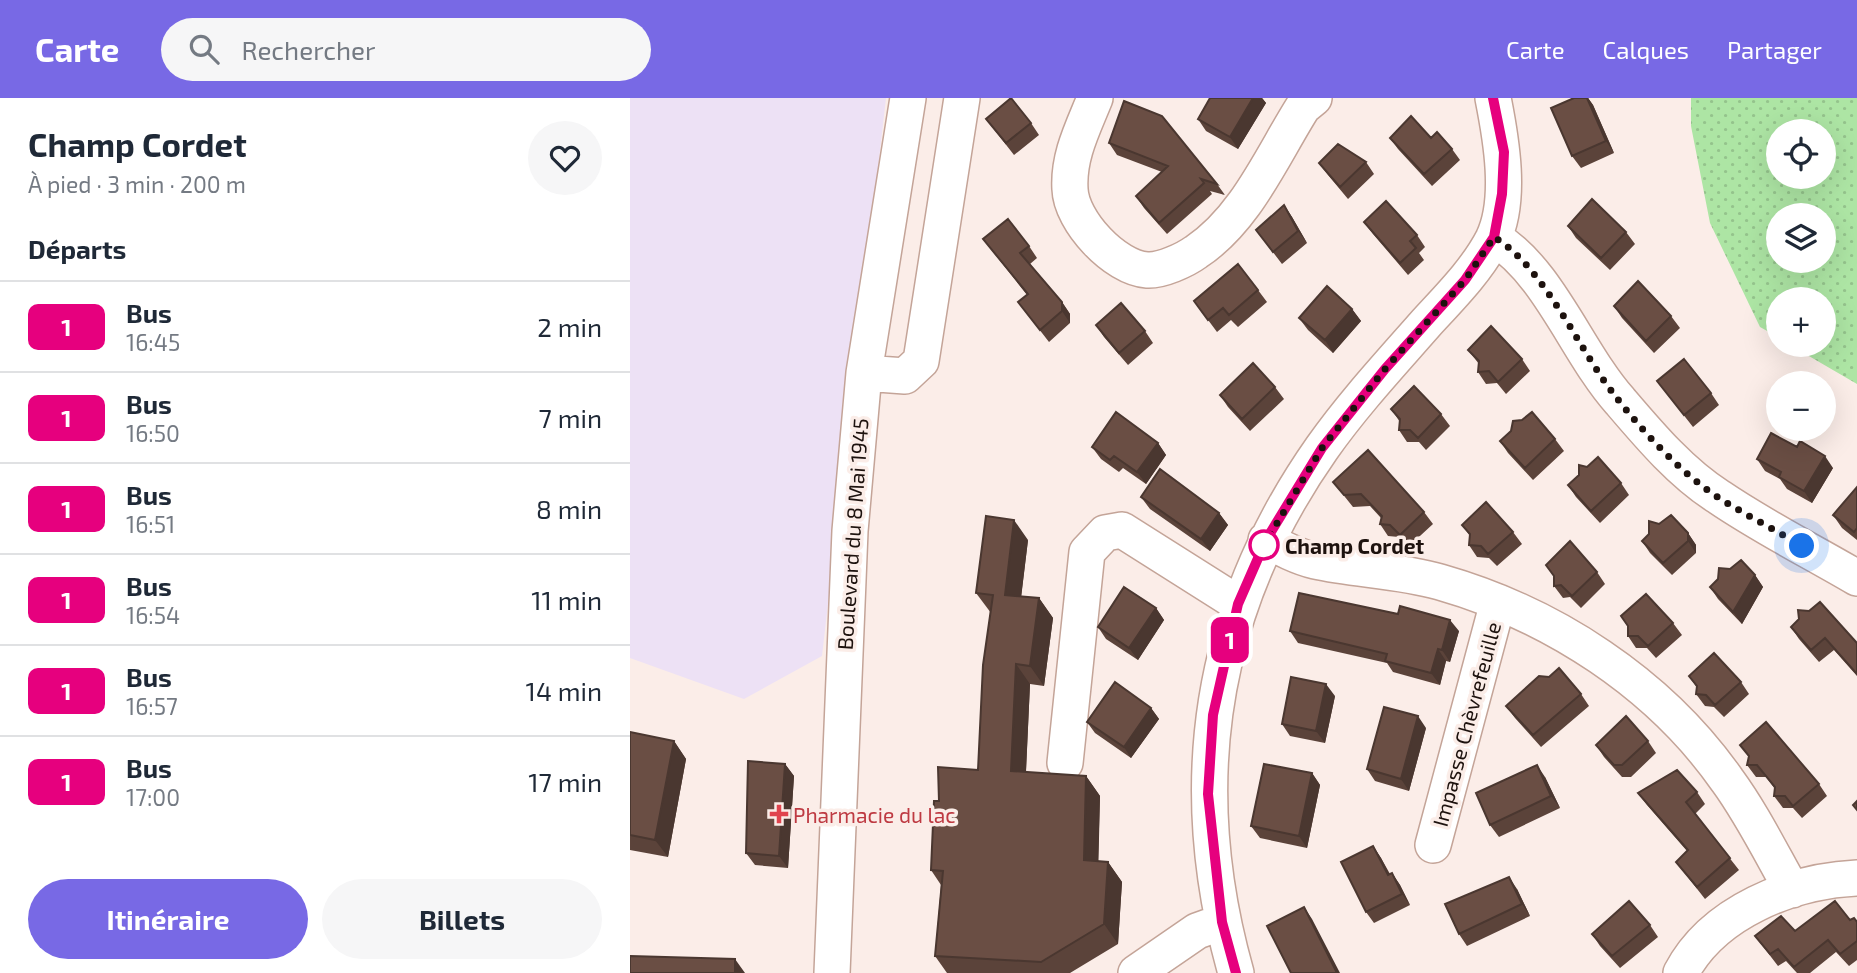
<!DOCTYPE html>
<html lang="fr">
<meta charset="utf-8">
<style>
:root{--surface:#fff;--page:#f6f6f7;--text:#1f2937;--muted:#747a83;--line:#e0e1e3;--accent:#7869e5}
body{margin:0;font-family:"Exo 2",sans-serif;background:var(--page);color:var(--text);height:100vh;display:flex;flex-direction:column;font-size:26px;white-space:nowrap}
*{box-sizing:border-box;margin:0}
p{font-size:23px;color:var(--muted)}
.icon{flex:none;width:38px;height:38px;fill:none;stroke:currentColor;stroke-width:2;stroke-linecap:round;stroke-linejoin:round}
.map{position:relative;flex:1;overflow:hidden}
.drawer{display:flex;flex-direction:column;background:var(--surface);width:630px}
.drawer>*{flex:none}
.badge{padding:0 14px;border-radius:10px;font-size:24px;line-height:46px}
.buttons{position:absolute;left:1136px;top:21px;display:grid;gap:14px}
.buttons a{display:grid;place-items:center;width:70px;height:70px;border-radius:50%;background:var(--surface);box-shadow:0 7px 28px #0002;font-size:35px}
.you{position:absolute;width:35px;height:35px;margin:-18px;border:5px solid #fff;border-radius:50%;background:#1a73e8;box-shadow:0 0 0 10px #1a73e833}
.map>.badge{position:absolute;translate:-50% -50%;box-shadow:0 0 0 4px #fff}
h2{padding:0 28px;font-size:26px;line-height:63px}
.round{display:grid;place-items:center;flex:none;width:74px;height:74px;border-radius:37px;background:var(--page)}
.summary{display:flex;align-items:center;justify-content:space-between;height:119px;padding:0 28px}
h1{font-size:33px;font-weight:700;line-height:52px}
.cta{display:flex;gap:14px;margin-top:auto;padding:14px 28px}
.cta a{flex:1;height:80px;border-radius:42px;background:var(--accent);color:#fff;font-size:28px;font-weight:700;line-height:80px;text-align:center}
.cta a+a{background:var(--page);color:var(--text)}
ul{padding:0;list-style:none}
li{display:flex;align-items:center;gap:21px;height:91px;padding:0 28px;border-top:2px solid var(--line)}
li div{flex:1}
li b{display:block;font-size:26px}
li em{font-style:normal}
li .badge{min-width:77px;font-weight:700;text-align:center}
header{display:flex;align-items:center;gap:42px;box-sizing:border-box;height:98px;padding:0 35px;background:var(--accent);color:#fff}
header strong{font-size:33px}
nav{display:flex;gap:38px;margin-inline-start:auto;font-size:24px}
.search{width:490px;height:63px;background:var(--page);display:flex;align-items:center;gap:18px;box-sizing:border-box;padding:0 24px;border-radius:38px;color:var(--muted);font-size:26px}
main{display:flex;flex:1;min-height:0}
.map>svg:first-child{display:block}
</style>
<header>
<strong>Carte</strong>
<div class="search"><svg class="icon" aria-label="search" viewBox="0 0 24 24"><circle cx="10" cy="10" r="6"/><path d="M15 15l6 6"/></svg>Rechercher</div>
<nav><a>Carte</a><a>Calques</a><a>Partager</a></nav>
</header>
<main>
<section class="drawer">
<div class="summary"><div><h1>Champ Cordet</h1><p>À pied · 3 min · 200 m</p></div><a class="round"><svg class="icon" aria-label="heart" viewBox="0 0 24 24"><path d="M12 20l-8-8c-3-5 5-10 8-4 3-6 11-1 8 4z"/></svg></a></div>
<h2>Départs</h2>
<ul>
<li><span class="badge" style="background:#e6007e;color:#fff">1</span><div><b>Bus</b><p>16:45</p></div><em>2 min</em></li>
<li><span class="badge" style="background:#e6007e;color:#fff">1</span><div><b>Bus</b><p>16:50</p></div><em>7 min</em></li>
<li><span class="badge" style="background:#e6007e;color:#fff">1</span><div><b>Bus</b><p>16:51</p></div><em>8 min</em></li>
<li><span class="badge" style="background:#e6007e;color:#fff">1</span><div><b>Bus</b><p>16:54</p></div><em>11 min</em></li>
<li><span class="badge" style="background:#e6007e;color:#fff">1</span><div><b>Bus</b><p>16:57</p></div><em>14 min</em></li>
<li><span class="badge" style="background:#e6007e;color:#fff">1</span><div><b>Bus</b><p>17:00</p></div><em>17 min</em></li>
</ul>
<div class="cta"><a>Itinéraire</a><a>Billets</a></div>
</section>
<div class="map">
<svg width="1227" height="875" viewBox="0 0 1227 875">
<defs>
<pattern id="park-dots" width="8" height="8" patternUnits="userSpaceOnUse" patternTransform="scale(1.75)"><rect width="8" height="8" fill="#ade5a4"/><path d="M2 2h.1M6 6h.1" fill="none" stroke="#94c38c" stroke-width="1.8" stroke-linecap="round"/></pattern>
</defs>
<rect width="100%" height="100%" fill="#fbede8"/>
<path fill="#ede1f5" d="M0 0H256L192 558 114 601 0 560Z"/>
<path fill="url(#park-dots)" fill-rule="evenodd" d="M1061 0H1227V286L1160 247H1194V201H1148V239L1130 229 1080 125 1061 28ZM1148 33H1194V79H1148ZM1148 117H1194V163H1148Z"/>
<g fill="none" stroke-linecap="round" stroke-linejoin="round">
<defs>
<path id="minor" d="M465 0C453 30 438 58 440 91 441 123 485 170 517 172 531 173 555 162 566 154 616 121 642 58 673 9L684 0
M864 140C919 173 947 255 990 303 1019 337 1051 375 1089 399 1133 429 1181 453 1227 480
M234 275 275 278 291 263 332 0
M636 442C651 450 668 459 685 463 726 472 769 472 810 484 922 516 1029 585 1097 682 1122 716 1141 755 1162 792
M435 665 457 454 475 435 492 432 609 506
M803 747 868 504
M202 875 220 433 234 275 278 0
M506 875 567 833 592 824
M606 875C553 687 579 511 692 350 723 306 761 265 797 224 820 199 847 172 863 141 882 102 871 40 863 0
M1051 875C1083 814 1161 783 1227 780"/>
</defs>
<use href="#minor" stroke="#c4a498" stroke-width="38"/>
<use href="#minor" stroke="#fff" stroke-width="35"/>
</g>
<path fill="#5b433a" d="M580 0H632L636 5 608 51 576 33 568 21Z
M944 0H958L963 7 984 55 951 70 942 58Z
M356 21 401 25 409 37 384 57Z
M760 40H801L822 51 830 62 802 88 768 51Z
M479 45 587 86 595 97 580 93 582 96 537 136 514 110 506 98 532 74 487 57Z
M736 64 744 76 718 101 698 77 689 65Z
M654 107 662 119 677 145 652 166 626 132Z
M734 124 787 137 795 149 789 155 794 162 778 177 743 136Z
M938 128 996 134 1005 146 980 172 946 140Z
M353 141 399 148 407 160 400 166 432 204 440 216V225L419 244 388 204 397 197Z
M628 192 637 204 608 229 601 222 587 234 564 203Z
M984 208 1041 218 1050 230 1024 255 992 220Z
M722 211 731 223 703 255 678 232 669 220Z
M466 227 515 233 523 245 498 267 474 239Z
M838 252 892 261 900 273 876 296 867 285 856 286 848 274 849 266Z
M1027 283 1081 295 1089 307 1063 329Z
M645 289 654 301 620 333 598 309 590 297Z
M761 311 811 316 820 328 796 352 789 344H777L769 332 770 324Z
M925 341 934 353 903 382 878 355 870 343Z
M528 345 536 357 516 386 493 370 489 374 471 361 462 349Z
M1127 361 1203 370 1182 405 1157 391 1150 381 1135 373Z
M949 377 991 385 999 397 970 425 946 399 938 387Z
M703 384 794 414 803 426 778 449 769 439 758 438 750 426 751 420 740 408 723 409Z
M1227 389V442L1212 430 1203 417Z
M511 399 589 415 598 427 580 453 520 411Z
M832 427 883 434 892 446 867 468 859 460 847 459 839 447 840 438Z
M1058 435 1066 447V455L1042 477 1020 455 1012 443Z
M398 442 391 499 409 500 423 520 414 588 400 586 396 674 456 678 470 698 468 763 478 764 492 784 488 846 440 875H317L305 858 311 787 301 772 309 703 348 672 361 515 346 495Z
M967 474 975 486 951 510 940 499 933 500 924 488Z
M1125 477 1133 489 1112 526 1088 501 1080 489Z
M526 510 534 522 508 562 476 541 468 529Z
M991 518 1043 525 1052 537 1026 560 1017 550H1006L998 538V529Z
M1161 529 1227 545V578L1204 552 1189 564 1169 541Z
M660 533H829L820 564 816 563 810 587 763 574 757 565 668 545Z
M1059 578 1111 584 1119 596 1094 619 1084 609 1075 608 1066 596 1067 590Z
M951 596 959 608 911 649 885 620 876 608Z
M705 598 695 645 660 638 652 626Z
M521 610 529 621 501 660 465 635 457 624Z
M796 630 779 693 745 683 737 671Z
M0 634 44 643 56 661 38 759 0 752Z
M1018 643 1026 655 1001 679H992L974 659 966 647Z
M1110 647 1189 686 1197 698 1172 720 1163 710H1153L1144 698 1145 691 1136 679H1126L1117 667 1119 659Z
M155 666 164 678 158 770 125 767 116 755Z
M682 675 690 687 677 750 630 740 621 728Z
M915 679 930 710 869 739 860 727Z
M1067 694 1075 706 1065 716 1109 772 1075 801 1046 764 1057 753 1017 707 1008 695Z
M743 748 751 760 760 776 762 775 770 787 780 807 744 825 736 814Z
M887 791 900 818 837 848 829 836Z
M1220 822 1227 824V862L1219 868 1206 854 1180 875H1167L1156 863 1148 868 1125 838 1165 833Z
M1020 827 1028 839 990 870 970 848 962 836Z"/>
<path fill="#4a3730" d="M623 0H632L636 5 608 51 600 39Z
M957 0H958L963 7 984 55 976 43Z
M654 107 662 119 677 145 668 133Z
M432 204 440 216V225L432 213Z
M722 211 731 223 703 255 695 242Z
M528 345 536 357 516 386 507 374Z
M1195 358 1203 370 1182 405 1174 393Z
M589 415 598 427 580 453 571 441Z
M384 422 398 442 389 517 375 497Z
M1058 435 1066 447V455L1058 443Z
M1125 477 1133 489 1112 526 1103 514Z
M409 500 423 520 414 588 400 568Z
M526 510 534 522 508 562 499 550Z
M820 522 829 533 820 564 812 552Z
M808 551 816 563 810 587 801 575Z
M386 566 400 586 395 693 381 673Z
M696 586 705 598 695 645 686 633Z
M521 610 529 621 501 660 494 649Z
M788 618 796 630 779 693 771 681Z
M44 643 56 661 38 759 25 742Z
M155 666 164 678 158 770 149 758Z
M907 667 915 679 930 710 921 698Z
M682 675 690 687 677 750 669 738Z
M456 678 470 698 468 782 454 762Z
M743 748 751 760 766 789 758 777Z
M478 764 492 784 488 846 474 826Z
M762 775 770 787 780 807 772 796Z
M879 779 887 791 900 818 892 806Z
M674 809 682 821 710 875H707Z
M105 861 115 875H105Z"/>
<path fill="#6a4e44" stroke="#4a3730" stroke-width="2" d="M381 0 401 25 376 45 356 21Z
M580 0H623L600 39 568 21Z
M944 0H957L976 43 942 58 921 10Z
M494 3 532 18 587 86 571 81 574 85 529 125 506 98 538 68 479 45Z
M781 18 801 40 807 34 822 51 794 76 760 40Z
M708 46 736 64 710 89 689 65Z
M962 101 996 134 971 160 938 128Z
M756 103 787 137 780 143 786 150 770 165 734 124Z
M654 107 668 133 643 154 626 132Z
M378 121 399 148 390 155 432 204V213L410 232 388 204 398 196 353 141Z
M608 166 628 192 599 217 593 210 578 222 564 203Z
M1008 183 1041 218 1016 243 984 208Z
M697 188 722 211 695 242 669 220Z
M491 205 515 233 489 255 466 227Z
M861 228 892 261 868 284 859 273 848 274 849 263 838 252Z
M1054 261 1081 295 1054 317 1027 283Z
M623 265 645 289 612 321 590 297Z
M784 288 811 316 788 340 780 332H769L770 321 761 311Z
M486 314 528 345 507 374 484 358 480 362 462 349Z
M902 314 925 341 895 370 870 343 881 333 883 323 892 322Z
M1141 335 1167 349 1170 343 1195 358 1174 393 1149 379 1151 374 1127 361Z
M738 352 794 414 770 437 760 427 750 426 752 418 731 396 714 397 703 384Z
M968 359 991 385 961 413 938 387 949 377V367L957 369Z
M530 371 589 415 571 441 511 399Z
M1227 389V430L1224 434 1203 417Z
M856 404 883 434 858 456 851 448 839 447 840 436 832 427Z
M1041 417 1058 435V443L1033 465 1012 443 1019 436V423L1029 426Z
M356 418 384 422 375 497 409 500 400 568 386 566 381 673 456 678 454 762 478 764 474 826 411 864 305 858 313 773 301 772 304 703H309L308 669 348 672 353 567 363 497 346 495Z
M940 443 967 474 942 498 931 487 924 488V478L916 467Z
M1111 462 1125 477 1103 514 1080 489 1088 481 1089 470 1100 471Z
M494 489 526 510 499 550 468 529Z
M669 495 768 516 770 508 820 522 812 552 808 551 801 575 755 563 757 556 660 533Z
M1016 496 1043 525 1018 548 1008 538H998V528L991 518Z
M1190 504 1227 545V576L1195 540 1181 552 1161 529 1169 521 1168 512 1179 513Z
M1084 555 1111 584 1085 607 1076 597 1066 596 1067 588 1059 578Z
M929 570 951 596 903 637 876 608 909 578 919 579Z
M661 579 696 586 686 633 652 626Z
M485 584 521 610 494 649 457 624Z
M754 609 788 618 771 681 737 671Z
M996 618 1018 643 992 667H984L966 647Z
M1136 624 1189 686 1163 708 1155 698H1144L1145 689 1127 667H1117L1119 658 1110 647Z
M0 634 44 643 25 742 0 737Z
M118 663 155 666 149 758 116 755Z
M634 666 682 675 669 738 621 728Z
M907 667 921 698 860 727 846 695Z
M1047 672 1067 694 1056 704 1100 760 1067 789 1046 764 1058 752 1008 695Z
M1227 703V712L1223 707Z
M743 748 758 777 762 775 772 796 736 814 711 764Z
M879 779 892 806 829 836 815 806Z
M999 803 1020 827 982 858 962 836Z
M1205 803 1220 822 1224 820 1227 824V843L1210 856 1198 842 1164 869 1148 851 1140 856 1125 838 1151 818 1165 833Z
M674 809 707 875H661L637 828Z
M0 858 105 861V875H0Z"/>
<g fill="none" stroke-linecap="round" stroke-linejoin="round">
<defs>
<path id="line" d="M606 875 592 824 578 696 583 617 608 506 636 442 692 350 755 271 835 182 864 139 872 96 874 54 863 0"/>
</defs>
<use href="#line" stroke="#fff" stroke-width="16"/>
<use href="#line" stroke="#e6007e" stroke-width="10"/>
<path stroke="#1d120e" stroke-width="7" stroke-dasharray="0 12.6" d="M634 447 692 350 755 271 835 182 864 139C916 171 948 251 986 299 1014 335 1051 375 1089 400 1116 417 1145 432 1172 448"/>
</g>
<circle fill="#fff" stroke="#e6007e" stroke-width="3.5" cx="634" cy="447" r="14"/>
<path fill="#e0444e" stroke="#fbede8" stroke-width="2.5" d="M145.5 705.5h7v7h7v7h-7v7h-7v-7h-7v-7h7z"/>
<g text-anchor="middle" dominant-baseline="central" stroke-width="7" stroke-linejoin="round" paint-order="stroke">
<g font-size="21" fill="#1d120e" stroke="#fbede8">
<text transform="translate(222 436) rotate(-86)">Boulevard du 8 Mai 1945</text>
<text transform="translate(836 626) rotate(-75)">Impasse Chèvrefeuille</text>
</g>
<g font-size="21" font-weight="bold" fill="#1d120e" stroke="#fbede8" text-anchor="start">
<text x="655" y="447">Champ Cordet</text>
</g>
<g font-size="21" fill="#be3a42" stroke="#fbede8" text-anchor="start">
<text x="163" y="716">Pharmacie du lac</text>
</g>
</g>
</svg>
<div class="buttons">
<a><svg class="icon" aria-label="locate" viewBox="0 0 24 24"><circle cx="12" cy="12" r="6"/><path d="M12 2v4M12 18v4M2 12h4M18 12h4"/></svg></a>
<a><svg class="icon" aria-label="layers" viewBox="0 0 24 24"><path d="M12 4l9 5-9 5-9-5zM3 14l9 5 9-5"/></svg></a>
<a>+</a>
<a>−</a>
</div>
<div class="you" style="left:1172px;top:448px"></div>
<b class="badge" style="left:600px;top:542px;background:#e6007e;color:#fff">1</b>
</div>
</main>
